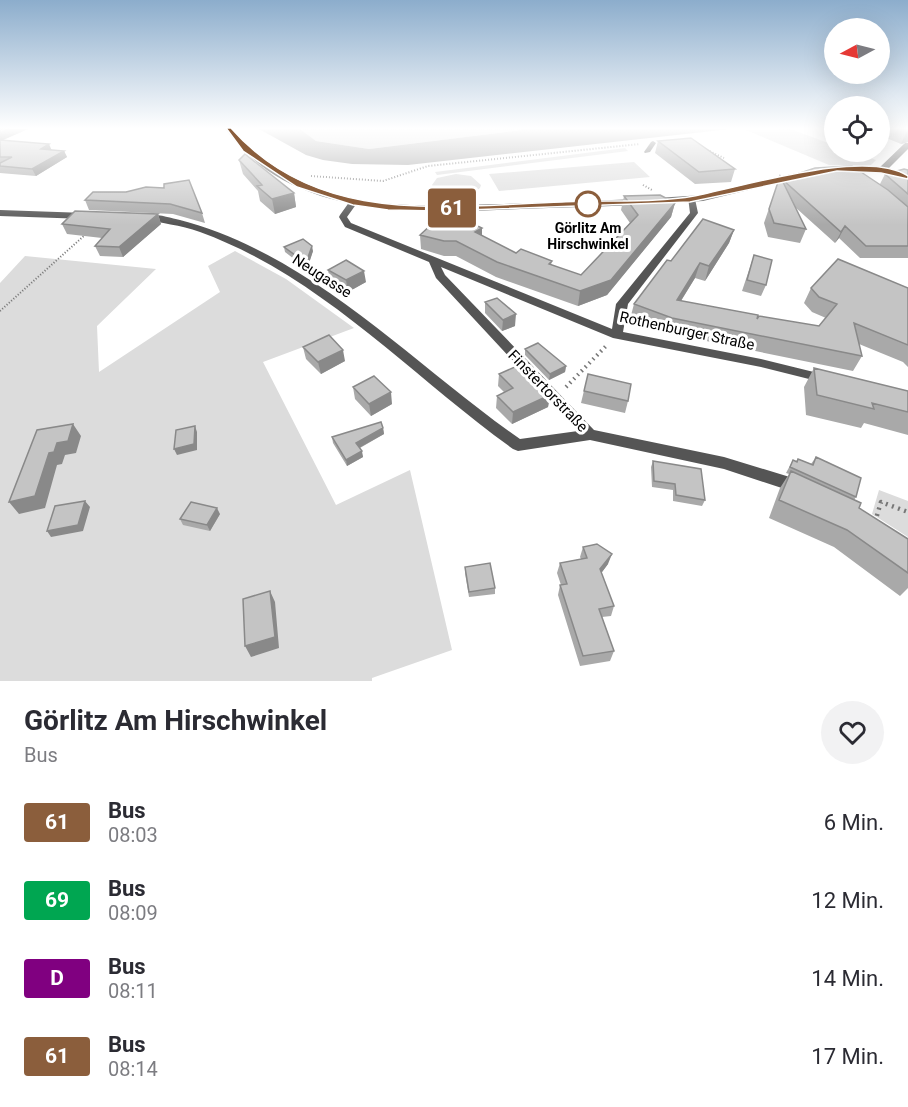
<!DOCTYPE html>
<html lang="de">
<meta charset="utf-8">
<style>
:root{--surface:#fff;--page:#f2f2f3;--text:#2b2b33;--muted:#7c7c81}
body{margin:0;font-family:Roboto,sans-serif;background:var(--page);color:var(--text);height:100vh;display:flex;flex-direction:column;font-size:22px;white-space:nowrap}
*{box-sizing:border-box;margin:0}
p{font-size:20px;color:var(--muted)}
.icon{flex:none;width:33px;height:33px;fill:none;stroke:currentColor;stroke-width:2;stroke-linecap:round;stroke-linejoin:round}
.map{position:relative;height:681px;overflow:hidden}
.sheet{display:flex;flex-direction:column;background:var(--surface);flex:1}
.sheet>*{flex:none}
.badge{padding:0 12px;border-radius:4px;font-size:21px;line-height:39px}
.needle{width:39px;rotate:263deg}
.buttons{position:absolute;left:824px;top:18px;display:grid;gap:12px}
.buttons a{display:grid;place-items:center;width:66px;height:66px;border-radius:50%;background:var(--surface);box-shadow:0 6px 24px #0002;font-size:30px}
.map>.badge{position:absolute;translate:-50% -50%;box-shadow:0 0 0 3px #fff}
.round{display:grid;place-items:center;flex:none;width:63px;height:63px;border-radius:32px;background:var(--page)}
.headline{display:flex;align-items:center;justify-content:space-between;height:102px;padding:0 24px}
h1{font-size:28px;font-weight:700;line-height:45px}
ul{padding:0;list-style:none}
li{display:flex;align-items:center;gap:18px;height:78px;padding:0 24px}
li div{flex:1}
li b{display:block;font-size:22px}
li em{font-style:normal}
li .badge{min-width:66px;font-weight:700;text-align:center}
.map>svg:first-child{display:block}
</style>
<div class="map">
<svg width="908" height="681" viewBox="0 0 908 681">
<rect width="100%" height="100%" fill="#fff"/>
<path fill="#dcdcdc" d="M300 129H529L369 149 316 141Z
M790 129 834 145V152H853L876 160 871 165H829L746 130Z
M625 148 628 151 437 175 435 172Z
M634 162 650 177 499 191 489 174Z
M456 174 471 176 481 185 480 188C468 198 441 200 432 185L437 178Z
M235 251 286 279 354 328 263 362 336 505 410 470 452 650 372 678V681H0V283L25 256 156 269 97 326 99 372 220 292 208 266Z
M879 490 908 501V537L872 514Z"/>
<path fill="#a3a3a3" d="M259 129H300L316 141 369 149 529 129H730L408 165 352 164 323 160 306 155Z"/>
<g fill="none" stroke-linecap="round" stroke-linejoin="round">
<path stroke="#777" stroke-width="2" stroke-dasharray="1 2" stroke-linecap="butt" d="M707 150 724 158
M311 176 383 181 428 166 640 144
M643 185 652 190
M0 311 86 234"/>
<path stroke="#777" stroke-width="4" stroke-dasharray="1.5 4" stroke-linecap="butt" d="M566 387 607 345"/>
<path stroke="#777" stroke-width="4.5" stroke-dasharray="2 4.5" stroke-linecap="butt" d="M875 522 881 502 908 512"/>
<path fill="#555" fill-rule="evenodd" d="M653 141 656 143 650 152 645 153 644 152 651 142Z"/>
<path fill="#555" fill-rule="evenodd" d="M905 143H908V149L884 173H878V169Z
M688 197 695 199 698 213 628 304 623 332 761 359 830 376 831 379 830 382 825 383 761 367 613 338 441 267 445 275 594 430 724 457 806 482 808 487 806 492 800 494 724 469 590 440 518 451 513 449C410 375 321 276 200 232 180 225 161 223 142 219L141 217C150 211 169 218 180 220 313 255 411 363 520 439L578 431 436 278 429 262 345 227 339 217 340 215 350 201H356L357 203 347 217 351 223 612 329 616 304 690 213Z
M0 210 86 213 90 216 86 219 0 216Z"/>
<path fill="#555" fill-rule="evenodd" d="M225 129H232C249 147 265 165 287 176 351 211 427 206 497 204 544 203 591 201 638 199L642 202 638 205C591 207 544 208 497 210 425 212 349 215 283 180 260 168 241 149 225 129Z
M838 167 881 169 908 174V178L881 173 841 171 837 169Z
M795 174 799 176 798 178 703 201 656 204 652 201 656 198 703 195Z"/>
</g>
<path fill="#a9a9a9" d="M0 129H28L1 141 52 150 64 151 67 157 36 176 0 173Z
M879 129H908V142L901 144 879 135Z
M658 141 735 169 731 182 695 184 655 153Z
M239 160 294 193 296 207 275 214 260 201 258 191 243 174Z
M908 170V258H860L839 238 835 243 795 207 806 229 800 243 768 237 764 223 780 176 782 179 880 184 885 174Z
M126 192 202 213 205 223 173 214 89 210 85 200Z
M624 196 675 203 671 217 607 295 578 306 496 277 456 256H444L421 249 420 235 442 223 482 236 516 253 552 261 551 265 581 275 630 223 621 210Z
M158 214 161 224 123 257 100 256 95 246 102 238 67 234 62 224Z
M734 230 729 243 705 281 695 278 681 301 757 319 819 326 826 318 812 312 804 303 811 288H908V367L903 362 859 344 862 356 853 371 667 333 630 319 634 304 671 261Z
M284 247 313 251 307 269 285 252Z
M754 255 766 285 761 296 742 291Z
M328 270 366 282 348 292 330 281Z
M485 302 515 326 502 331 485 313Z
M303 347 345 361 321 374 306 359Z
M525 349 566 366 565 372 549 380 525 355Z
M814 368 908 391V435L864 423 861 428 806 415 804 387Z
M499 374 536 375 535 381 550 395 548 407 512 424 496 408 497 396 504 392 498 386Z
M588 374 628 401 625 413 581 403Z
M353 387 392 404 371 416 355 399Z
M383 428 384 434 360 448 363 457 347 466 333 443 332 437Z
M816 457 856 497 854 500 859 508 908 539V588L900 596 834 547 769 518 780 488 789 474 786 473 793 460 796 461 798 459 811 464Z
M653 461 705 500 702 506 673 501V490L652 487 651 467Z
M220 514 210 531 183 525 180 519Z
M583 547 608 564 601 573 614 606 611 616 602 617 614 651 610 661 580 666 558 595 560 585H561L557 573 560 563 581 559 580 557Z
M465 567 495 588V594L469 597 465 573Z"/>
<path fill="#898989" d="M10 129H28L0 141V133Z
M907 131H908V142L901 144Z
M49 144 52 151 41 149Z
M64 151 67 157 36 176 32 169Z
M294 193 296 207 275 214 272 199Z
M675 203 671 217 607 295 578 306 580 291Z
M158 214 161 224 123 257 119 247Z
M845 226 839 238 835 243 841 232Z
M482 228V242L475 232Z
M734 230 729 243 705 281 709 266Z
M312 246 313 251 307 269 306 263Z
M700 263 695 278 672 315 677 300Z
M364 271 366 282 348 292 346 280Z
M516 314 515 326 502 331 503 320Z
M343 350 345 361 321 374 318 362Z
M566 366 565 372 549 380 550 374Z
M391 392 392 404 371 416 369 404Z
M550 395 548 407 512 424 513 412Z
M73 424 81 436 76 453 65 455 62 464 57 465 45 508 19 514 9 502Z
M195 426 197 432V450L177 455 174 449Z
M383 428 384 434 357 449 356 443Z
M362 451 363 457 347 466 346 460Z
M85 501 90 507 83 531 51 537 47 531Z
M217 508 220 514 210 531 207 525Z
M612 554 608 564 597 579 600 569Z
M270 591 275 602 279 648 251 657 245 646Z"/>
<path fill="#c4c4c4" stroke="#898989" stroke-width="1.5" d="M0 129H10L0 133Z
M691 138 735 169 699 172 658 141Z
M0 140 49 144 41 149 64 151 32 169 0 166V163L12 157H0Z
M245 154 294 193 272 199 257 186 262 185 239 160Z
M852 166 888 190 908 207V246H866L845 226 841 232 782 179 815 168Z
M904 169 908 170V194L885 174Z
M780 176 806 229 774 223 769 209Z
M189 180 202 213 170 204 85 200 93 192H126L146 187 164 188V184Z
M660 195 675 203 611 280 580 291 497 262 456 241H444L420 235 435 221 442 223 450 213 482 228 475 232 516 253 521 249 552 261 549 264 581 275 638 215 624 196Z
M75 211 158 214 119 247 95 246 110 229 62 224Z
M703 219 734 230 709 266 700 263 677 300 758 315 757 319 759 316 819 326 837 304 819 297 811 288 838 259 908 288V345L854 323 862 356 672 318 634 304 667 260 671 261Z
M303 239 312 246 306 263 284 247Z
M754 255 772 260 766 285 747 280Z
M346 260 364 271 346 280 328 270Z
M497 298 516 314 503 320 485 302Z
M329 335 343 350 318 362 303 347Z
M538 343 566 366 550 374 525 349Z
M524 363 536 375 532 377 550 395 513 412 497 396 513 388 499 374Z
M814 368 908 391V412L872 403 874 409 817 395Z
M588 374 631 384 628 401 584 391Z
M374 376 391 392 369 404 353 387Z
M381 422 383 428 356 443 362 451 346 460 332 437Z
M73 424 68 441 57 443 54 452 49 453 35 496 9 502 37 430Z
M195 426 194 444 174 449 176 430Z
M816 457 861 478 856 497 790 467 793 460 797 462 798 459 813 465Z
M653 461 701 469 705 500 676 495 675 484 654 481Z
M791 471 861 503 859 508 908 539V573L847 530 779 500Z
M85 501 78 525 47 531 55 506Z
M191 502 217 508 207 525 180 519Z
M597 544 612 554 600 569 614 606 599 609 614 651 583 656 560 585 567 584 560 563 587 558 583 547Z
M490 563 495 588 469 592 465 567Z
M270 591 275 637 245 646 243 599Z"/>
<linearGradient id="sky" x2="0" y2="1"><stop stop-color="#8cadcc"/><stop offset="0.57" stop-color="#fff"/><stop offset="1" stop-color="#fff" stop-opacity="0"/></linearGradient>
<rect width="908" height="225" fill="url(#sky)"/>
<path fill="#8b5e3c" stroke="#fff" stroke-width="1.5" d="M226 128H231C318 227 444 206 562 202 602 200 657 203 694 196 745 186 867 148 908 176V179L881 173 837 171 690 202 436 211 388 210 353 205 297 187 243 151Z"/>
<circle fill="#fff" stroke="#8b5e3c" stroke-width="3" cx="588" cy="204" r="12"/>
<g text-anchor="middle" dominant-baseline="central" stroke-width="6" stroke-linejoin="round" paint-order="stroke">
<g font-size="14" font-weight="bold" fill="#000" stroke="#fff">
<text x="588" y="228">Görlitz Am<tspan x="588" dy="16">Hirschwinkel</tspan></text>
</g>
<g font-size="15" fill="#000" stroke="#fff">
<text transform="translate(322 276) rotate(33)">Neugasse</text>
<text transform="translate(687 331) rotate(12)">Rothenburger Straße</text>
<text transform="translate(548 391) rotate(46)">Finstertorstraße</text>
</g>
</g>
</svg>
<div class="buttons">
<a><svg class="needle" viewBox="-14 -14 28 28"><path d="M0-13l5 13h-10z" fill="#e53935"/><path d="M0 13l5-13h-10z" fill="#7c7c81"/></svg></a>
<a><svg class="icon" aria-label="locate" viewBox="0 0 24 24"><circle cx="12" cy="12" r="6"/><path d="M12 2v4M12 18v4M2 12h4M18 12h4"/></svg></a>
</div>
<b class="badge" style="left:452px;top:208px;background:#8b5e3c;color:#fff">61</b>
</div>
<section class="sheet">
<div class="headline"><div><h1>Görlitz Am Hirschwinkel</h1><p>Bus</p></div><a class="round"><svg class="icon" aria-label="heart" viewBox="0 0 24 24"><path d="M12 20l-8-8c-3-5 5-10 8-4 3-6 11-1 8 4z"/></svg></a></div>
<ul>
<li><span class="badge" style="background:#8b5e3c;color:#fff">61</span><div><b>Bus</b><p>08:03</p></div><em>6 Min.</em></li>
<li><span class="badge" style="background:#00a651;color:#fff">69</span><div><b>Bus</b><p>08:09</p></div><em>12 Min.</em></li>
<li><span class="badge" style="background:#800080;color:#fff">D</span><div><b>Bus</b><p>08:11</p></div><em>14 Min.</em></li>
<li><span class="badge" style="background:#8b5e3c;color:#fff">61</span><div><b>Bus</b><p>08:14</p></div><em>17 Min.</em></li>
</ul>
</section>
